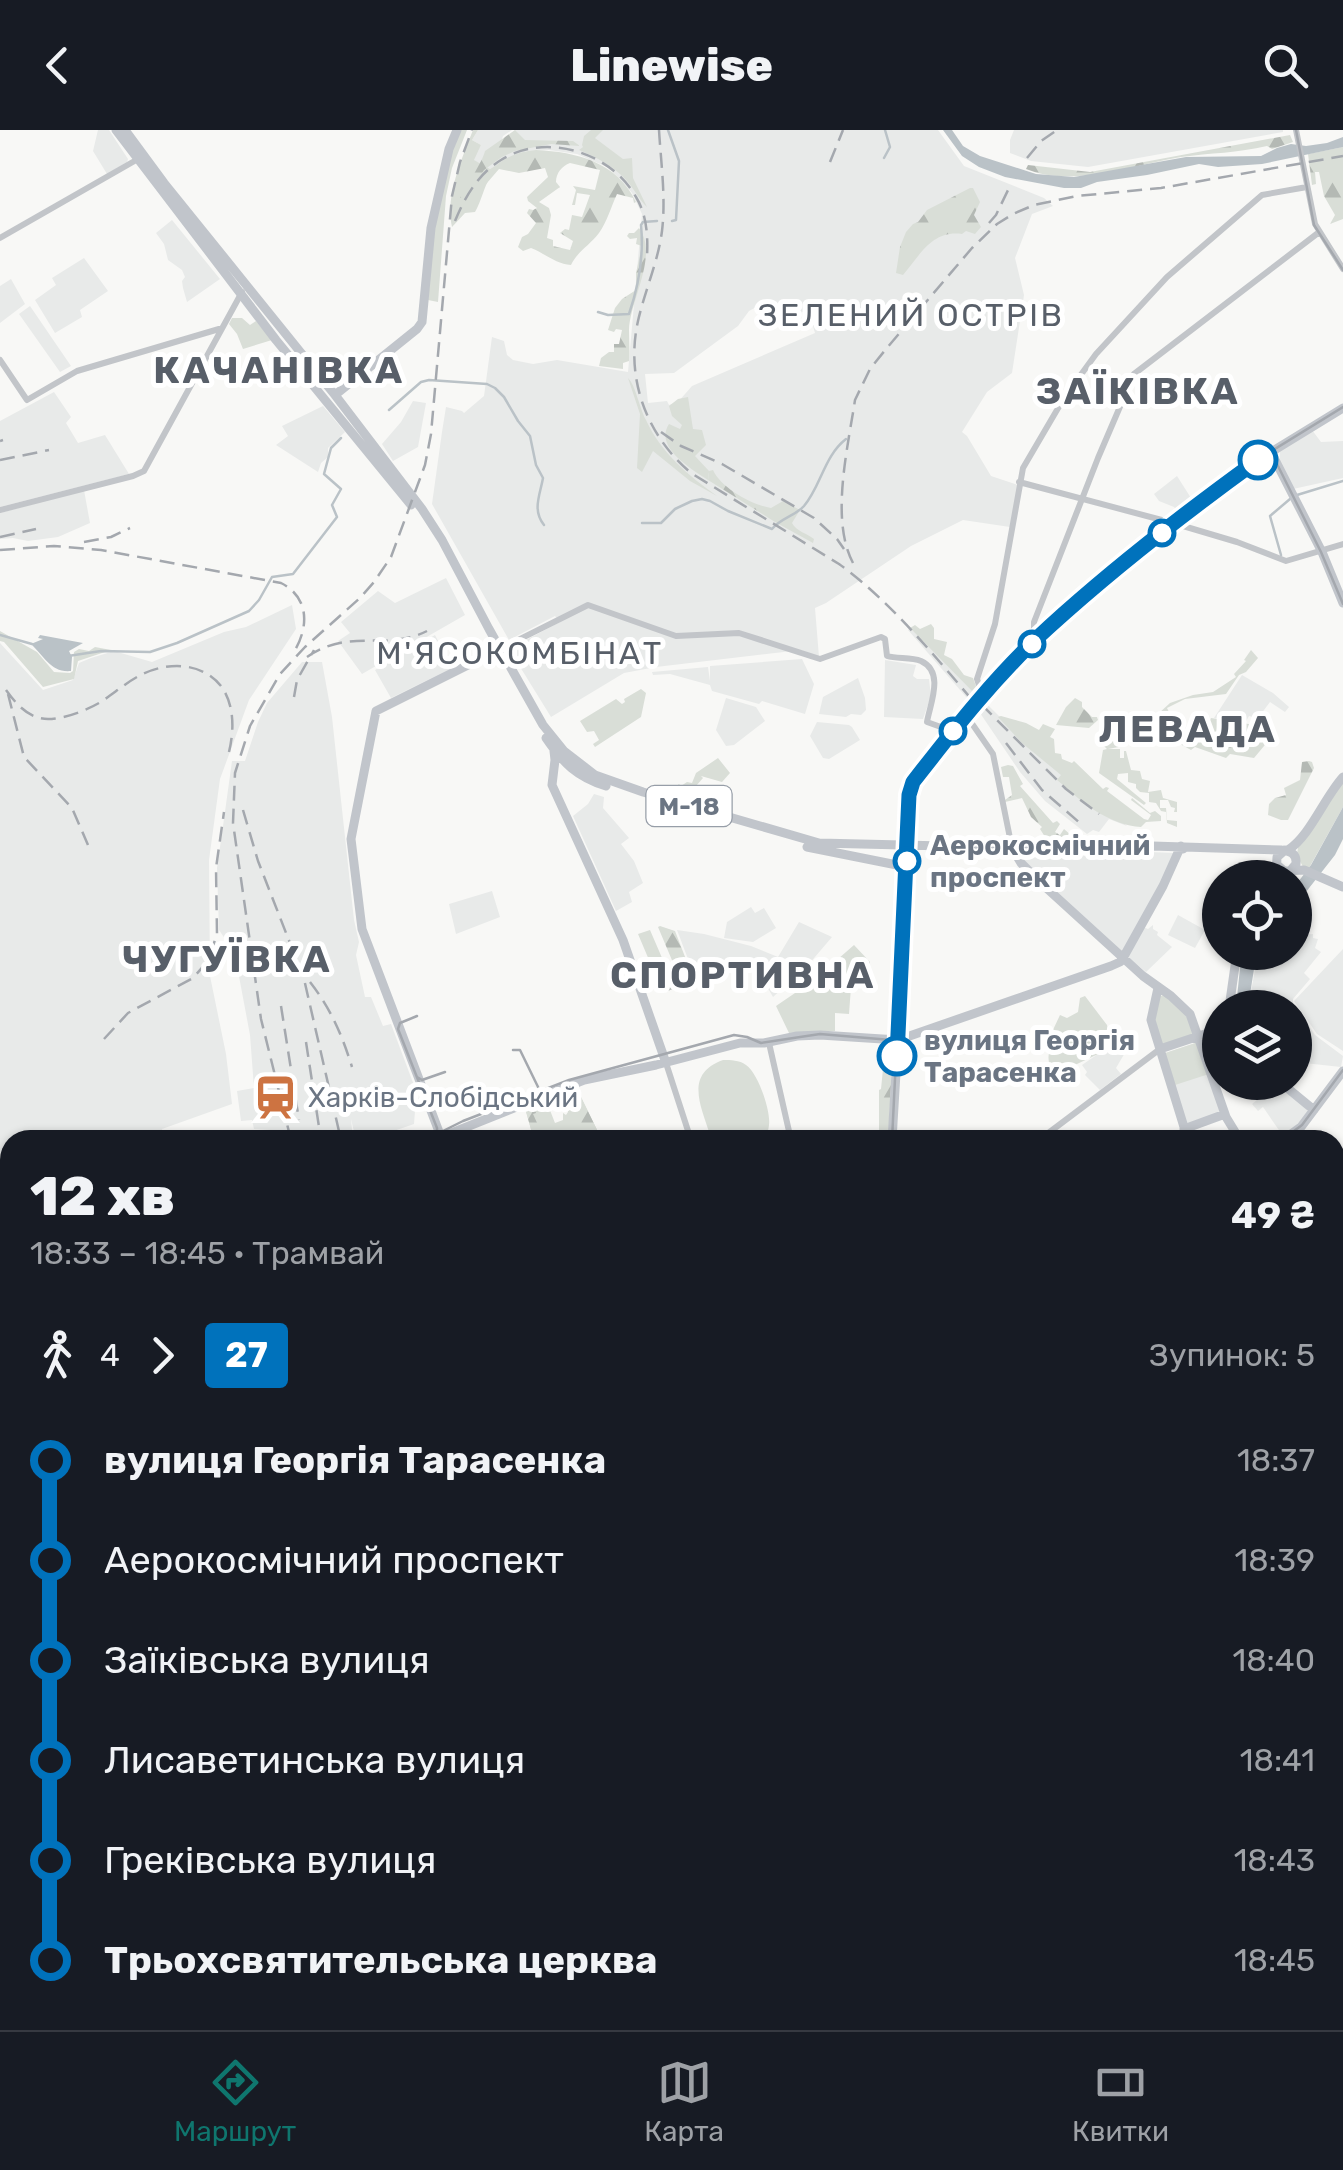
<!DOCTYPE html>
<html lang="uk">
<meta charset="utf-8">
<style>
:root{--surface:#171b24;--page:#20242c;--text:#f1f3f6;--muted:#9ea1a6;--line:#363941;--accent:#0f766e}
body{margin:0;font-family:Rubik,sans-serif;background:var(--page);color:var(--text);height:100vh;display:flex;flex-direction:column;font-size:38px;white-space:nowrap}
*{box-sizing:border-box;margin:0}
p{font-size:32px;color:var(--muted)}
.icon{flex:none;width:55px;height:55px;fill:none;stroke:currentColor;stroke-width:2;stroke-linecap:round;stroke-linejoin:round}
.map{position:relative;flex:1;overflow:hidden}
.panel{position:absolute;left:0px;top:1000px;width:1345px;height:900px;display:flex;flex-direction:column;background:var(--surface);border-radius:30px 30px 0 0;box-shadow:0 2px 8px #0004}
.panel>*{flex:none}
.badge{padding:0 20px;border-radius:8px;font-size:35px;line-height:65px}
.tools{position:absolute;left:1202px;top:730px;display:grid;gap:20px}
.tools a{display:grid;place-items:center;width:110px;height:110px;border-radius:50%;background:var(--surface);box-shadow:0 2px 8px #0004;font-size:50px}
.map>.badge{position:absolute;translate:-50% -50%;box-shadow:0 0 0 5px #fff}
.legs{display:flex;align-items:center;gap:15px;height:110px;padding:0 30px;font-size:32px}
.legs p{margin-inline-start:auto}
.summary{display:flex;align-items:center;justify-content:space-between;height:170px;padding:0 30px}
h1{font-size:55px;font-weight:800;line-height:75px}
ul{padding:0 30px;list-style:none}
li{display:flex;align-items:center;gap:35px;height:100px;font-size:38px}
li i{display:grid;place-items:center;width:15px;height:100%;margin:0 12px;background:currentColor}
li i::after{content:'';width:25px;height:25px;margin:-12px;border:8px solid;border-radius:50%;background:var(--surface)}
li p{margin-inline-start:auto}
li:first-child i{background:linear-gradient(#0000 50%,currentColor 0)}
li:last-child i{background:linear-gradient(currentColor 50%,#0000 0)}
header{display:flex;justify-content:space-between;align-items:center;height:130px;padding:0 30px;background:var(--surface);font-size:45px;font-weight:800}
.tabs{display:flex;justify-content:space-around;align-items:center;height:140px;border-top:2px solid var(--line);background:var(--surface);font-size:28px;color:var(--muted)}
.tabs a{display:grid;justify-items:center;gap:5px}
.tabs .selected{color:var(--accent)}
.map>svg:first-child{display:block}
</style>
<header><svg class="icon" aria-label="back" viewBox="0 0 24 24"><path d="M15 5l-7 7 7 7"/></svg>Linewise<svg class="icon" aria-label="search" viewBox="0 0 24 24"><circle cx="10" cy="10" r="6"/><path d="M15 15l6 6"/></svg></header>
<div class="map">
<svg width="1343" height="1900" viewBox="0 0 1343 1900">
<defs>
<pattern id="forest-firs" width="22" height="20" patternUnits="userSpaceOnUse" patternTransform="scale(2.5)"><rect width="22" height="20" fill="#d9ded7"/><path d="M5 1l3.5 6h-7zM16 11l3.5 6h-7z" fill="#b4b9b4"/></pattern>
</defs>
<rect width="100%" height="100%" fill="#f8f8f6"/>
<path fill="#e8eae9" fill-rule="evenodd" d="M98 0H109L128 29 127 32 107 44 93 21Z
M478 0H512L503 6 501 12 515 0H938L964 36 1044 68 1053 76 1032 84 1015 128 1024 165 1012 243 987 262 962 302 967 306 991 346 1018 355 1010 397 963 390 911 416 826 473 815 478 819 527 801 520 656 537 624 543 551 587 509 519 560 492 555 486 509 510 432 374 442 302 446 277 462 281 464 283 484 266 492 207 504 211 507 225 513 230 533 234 557 230 628 242 642 84 632 63 621 50 607 37 577 24 549 20 527 21 490 39 473 30 481 15 472 10ZM760 175 763 178H774L789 197 796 191 795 186 808 179 815 203 692 256 678 272 669 275 667 271 648 273 645 244 674 243 738 196 749 181Z
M1014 0H1283V2L1088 37 1031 31 1010 23V10Z
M172 90 220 149 187 172 183 158 182 151 185 147 182 140 168 130 164 114 156 103Z
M84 128 108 161 80 180 82 187 55 203 35 170 56 155 52 148Z
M11 149 25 174 0 193V156Z
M30 176 71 236 60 242 19 184Z
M54 262 71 287 66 293 78 313 105 305 129 344 0 377V291Z
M413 271 426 273 418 317 393 331 382 314 401 292Z
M323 276 345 302 328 318V327L321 333 318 342 276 315 288 306 282 296Z
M1312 300 1321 312 1343 311V348L1293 359 1280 335V321Z
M1177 346 1191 368 1186 372 1189 376 1179 384 1174 377 1159 371 1154 364Z
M84 360 90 393 58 407 28 411 13 408 0 409V383Z
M446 448 465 485 362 544 338 511 350 503 341 492 378 461 395 473Z
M292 475 296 499 249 570 220 649 209 730 210 846 226 924 232 974 162 999 165 1010H10V1148L0 1152V513L43 560 73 550 79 533 91 528 114 521 152 532 224 502 246 497Z
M910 498 999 586 1051 610 1045 624 1127 696 1109 689 1099 702 1093 700 1087 704 1045 671 1020 642 980 583 908 500Z
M435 505 452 538 391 568 375 540Z
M802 529 814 554 805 584 762 571 759 574 712 561 710 555 670 544 653 545 652 542 708 537 710 551V536Z
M885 530 916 535 913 546 917 549H929L931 566 923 589 884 587Z
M302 532H322L332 587 354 790 359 812 356 825 365 867H371L383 896 391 894 421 974 415 981 414 994 388 1003 377 1010H356L351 989 353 1010H276L271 1000 254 999 252 990 241 991 237 961 254 958 250 905 238 841 230 816 219 800 217 738 223 696 232 631H245L258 592 267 573Z
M1242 545 1273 563 1289 577 1285 582 1270 572 1258 588 1249 586 1245 593 1214 588Z
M858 548 865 568 866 580 861 585 851 584 846 587 819 584 823 567Z
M726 568 756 577 765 591 734 615 726 616 716 600Z
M817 592 849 595 852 597 860 610 829 629 823 628 810 606Z
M594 664 604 667 603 678 629 708 621 714 634 731 643 753 629 762 632 772 616 781 573 686 588 674Z
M1125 721 1174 723 1165 747 1122 823 1030 739 1022 727 1023 725 1087 722H1104L1109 724Z
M492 761 500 787 456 804 449 774Z
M751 777 755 783 764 778 776 798 753 812 724 808 727 792Z
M1178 785 1205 800 1195 818 1168 805Z
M799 792 832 807 809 834 787 831 782 841 776 848 798 835 804 836 805 842 792 850 773 867 765 853V850L769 848 766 843 753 839 746 830 728 835 696 850 677 800 704 804 751 816 778 827Z
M1153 795V799L1158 802 1157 805 1172 817 1146 842 1128 827 1143 797 1148 799Z
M1313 804V808L1318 809 1315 818 1321 822 1304 843 1310 849 1293 869V873L1315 905 1343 926 1341 937 1295 932V878H1248L1257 829 1269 833 1275 823 1295 822V807L1299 805Z
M1343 819V921L1317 904 1294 871Z
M1124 906 1128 912 1126 921 1116 938 1121 944 1100 960 1085 945 1087 942 1082 935Z
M1205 943 1211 947 1223 982 1187 998 1172 954Z
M1271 953 1293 966 1308 981 1296 997 1283 1006 1263 977 1258 981 1252 974 1263 965 1262 963Z"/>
<path fill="#d9ded7" d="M457 0H467L452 38 446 66 438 172 428 170 435 89Z
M473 0H478L472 10 481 15 474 30 490 39 495 36 499 38C484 49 484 67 475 82L465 83 452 97C445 65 462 29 473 0Z
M232 188H242L250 195 256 191 272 210 243 219 237 204 229 194Z
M628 248C636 256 639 277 646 290 661 323 688 345 717 366L690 351 653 321 642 342 637 338 640 284Z
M688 267 693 299 702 300 706 315 695 326 709 341 708 350C690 338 654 317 669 294L680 299 682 295 672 286 669 276 678 269Z
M931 494 934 498V509L947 512 944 525 952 529 964 545 973 548 976 556 982 561 977 566 910 498 915 495 920 499Z
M0 501 37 522 54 542 70 543 73 541 74 522 79 519 89 521 95 517 111 520 78 531 74 549 43 557 4 512 0 511Z
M1251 520 1258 528 1246 542 1239 545 1226 564 1185 569 1167 578 1169 582 1136 598V602L1132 600 1134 596 1158 584 1170 573 1193 565 1213 562 1236 547 1234 544 1246 531 1244 530Z
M641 559 646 563 641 587 595 617 593 614 599 610 594 601 587 602 580 591 616 569 622 574 625 572 624 569Z
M1001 586 1026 593 1039 600 1043 594 1055 599 1050 607 1054 609 1055 623 1061 624 1062 629 1072 633 1074 631 1103 659 1106 657 1109 658 1107 661 1144 689 1148 690 1151 685 1131 670 1132 668 1150 683 1155 681 1161 686V691L1146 692 1141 697C1111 695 1086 676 1063 655L1057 650 1061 645 1022 613 998 587Z
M1105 603H1124V616L1108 619H1120V628H1124V621H1126L1131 640 1140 641 1142 649 1150 651 1148 662 1161 660 1163 668 1177 672V682H1174L1175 678 1171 677 1168 670H1160V678H1166L1167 690 1177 691V697L1167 693 1166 682 1161 681 1156 673 1149 672V663L1140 662 1136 658V654L1128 652V643L1118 644 1117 649 1146 673 1144 675 1099 643 1103 620 1107 619 1104 616Z
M718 628 730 643 722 652 701 646 703 648 696 656 701 668 673 659 679 654 681 656 687 652 692 653 696 643Z
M1343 651V677L1309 738 1303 737 1297 725 1298 717Z
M854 815 870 832 869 840 851 857 849 884 835 883V901L789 903 776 876 814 850Z
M1164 865 1190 886 1196 905 1161 917 1153 888 1160 866Z
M1085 866 1107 895 1111 918 1060 942 1051 944C1047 922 1046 923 1062 908L1052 902 1060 885 1067 888 1078 882 1080 868Z
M1198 912 1209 944 1175 955 1165 923Z
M723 930C731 930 739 930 746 935 758 943 771 981 769 995 768 1003 767 1003 763 1010H713L710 1005C701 976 684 944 723 930Z
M579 963 602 1010H534L525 978 546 970 555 993 563 990V983L566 985 568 982 567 973 564 972 565 967Z"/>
<path fill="url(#forest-firs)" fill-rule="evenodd" d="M515 0 525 10 573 11 580 16 551 14 515 21 502 27 484 40 458 78V72C464 60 483 31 485 21Z
M591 0H603L595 8 623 29 632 28 633 48 647 77C639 70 635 60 627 51 614 36 597 28 579 20L583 17 582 15 584 6Z
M1290 5 1293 12 1272 19 1267 16C1238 23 1210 23 1181 27 1132 35 1074 58 1026 39L1028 35 1090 42Z
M1343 17V89L1330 94 1335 85 1324 66 1319 42H1315L1316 54 1312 55 1308 24Z
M536 20C577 22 617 32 636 72L634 73 633 68 617 64C611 77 607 92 599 103 590 115 577 122 571 135 556 134 546 124 531 118L523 121 518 117 522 107 528 104 536 93 527 83 529 79 533 80 537 78 528 71 527 67 548 47 545 38 519 43 499 39 481 60 475 80 469 82 467 78C481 47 498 23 536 20ZM570 33 600 40 595 60 573 56 576 60 572 75H575L577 63 590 65 582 87 572 85 569 100 565 99 560 103 573 111 570 120 553 116V110L547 108 551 85 549 78 539 72 560 57 556 52C556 43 562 36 570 33Z
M970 58H973L980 72 974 85 981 97 975 104 966 101 962 104C932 100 920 125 903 145L896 143 900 117 906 102 913 94 918 92 927 80Z
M639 98C659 125 630 170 629 200 629 210 630 221 629 231L623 233V239L599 236 601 228 609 222H614V214H619L622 200 616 199 614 202 608 200 615 178 622 169 636 160V143L642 116 636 114 637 108 630 109 627 106 629 103H634Z
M713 340C721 358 752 375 771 378L783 371 800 380 792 393C796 401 808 404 814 409L813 413 775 392 708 350 709 341Z
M1075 568 1082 572V577L1092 587H1097L1098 590 1089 598 1056 595 1066 577Z
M1211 588 1261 596 1274 604 1254 628 1230 624 1226 628 1195 617 1191 620 1180 614V605L1183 600 1193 604C1203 600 1207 598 1211 588Z
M1309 631 1312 632 1314 638 1288 690H1281L1268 685 1269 674 1275 668 1286 665 1284 658 1300 650 1302 632Z
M1008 635 1013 636 1023 654 1020 656 1053 693 1057 691 1060 694 1055 702 1060 705 1064 699 1072 706 1071 711 1039 714V711L1047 710 1040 699 1042 697 1031 687 1022 668 1005 672V670L1012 665 1009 647H1003L1001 637Z
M660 796 675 801 694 850 682 854 658 797Z
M650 800 675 858 663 863 638 804Z
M883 939H892L888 1010H879V960L881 959Z
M579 963 602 1010H579L576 1007 574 1010H534L525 978 534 975 536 983 533 984 538 995 543 996 548 992 546 986 548 985 541 972 546 970C551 983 553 1005 566 1008L576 998 571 980 575 978 571 966Z
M0 1271H10L9 1374 5 1371 7 1363 3 1354 0 1338Z"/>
<path fill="#bac2c7" d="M943 0H952L963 16 980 26 1036 44 1074 47 1186 27 1261 26 1277 18 1291 14 1306 16 1327 13 1343 7V17L1262 34 1218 37 1199 34 1147 45 1097 52 1081 58H1064L1005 47 979 37 962 26Z
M40 505 83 513 69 521 72 527 71 541C51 543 44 526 31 514L43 509 38 508Z
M1343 677V709L1335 725 1295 776V756L1311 735Z
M1246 823H1261L1254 839 1248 877H1236L1240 838Z"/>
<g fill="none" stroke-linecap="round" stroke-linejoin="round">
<path stroke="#bac2c7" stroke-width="2.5" d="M668 0 679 31 676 90 672 91
M884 28 890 17 885 0
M598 182 608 185 629 184C639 155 644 126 641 95L643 92 657 91
M389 280 421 252 429 250 487 254 495 258 504 267 518 291 530 306 536 335 543 348C540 365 532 380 544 395
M1297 365 1343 351
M642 393H661L675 379 692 371 702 369 710 371 728 381 772 399C781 388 795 386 804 376 821 356 824 326 846 309
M1281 425 1270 386 1290 369
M0 505 32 514
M68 526 101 521 150 522 177 513 249 481 259 470 272 447 293 444 337 387 332 375 341 359 324 344 331 318 341 308
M1090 919H1098L1108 915"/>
<path stroke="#bac2c7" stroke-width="6" d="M0 1637 10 1638"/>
<path stroke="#c2c5c9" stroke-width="6" d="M1296 0 1315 94 1343 139
M0 108 138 29
M0 230 27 270 77 241 219 199
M1019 352 1173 393 1237 412 1286 431 1343 414
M0 380 133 346 144 341 242 162
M1039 506 1034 502V492L1098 328 1134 244 1318 103
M500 519 588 475 676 506 739 503 820 529 881 507 885 509 887 526C897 529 911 527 921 531 945 542 930 574 927 592L952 601
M986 563 979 555 977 549 995 494 1023 338 1064 268 1096 224 1167 147 1262 65 1307 57
M966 585 993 624 1012 718
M769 913 791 1010
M666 933 691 1010
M1039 1010 1160 919
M1335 1112 1343 1111
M1335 1294 1343 1295
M1302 1890 1303 1900
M280 1900 306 1890"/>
<path stroke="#c1c5cb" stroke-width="9" d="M116 0 276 210 411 375
M125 0 164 53 335 265 422 379 442 410 489 499 543 595 564 621 595 645 643 662 819 713 1027 718 1152 716 1281 720C1290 721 1297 723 1296 734L1291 740
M335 265 417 199 422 192 431 98 449 19 457 0
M1271 322 1322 422 1343 473
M546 608C563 633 577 647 606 656
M554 621 555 630 552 655 623 810 666 933
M807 717 907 737
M1012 718 1021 733 1042 754 1143 846 1171 866 1190 884 1226 987 1240 1010
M1288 720C1310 706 1324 668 1343 647
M1276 734 1284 741 1304 740 1343 757
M1276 748 1277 727 1285 720
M1158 858 1151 890 1188 1010
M1229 878 1237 822
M1160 919 1220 899
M1280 952 1314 980
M1184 999 1225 984
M441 1007 362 799 351 709 376 581 500 519
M426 1010 454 1002 584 950 656 935 740 913H764L797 906 820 905 898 910 1111 836 1120 832 1123 828 1163 756 1180 718 1181 716 1183 719
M892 1010 902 842 909 663 913 652 966 585 1048 497 1203 370 1258 330 1343 278
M1283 1010 1301 997 1343 941
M0 1162 10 1158
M0 1217 9 1245 10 1259
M1335 1222 1343 1210
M0 1740H10
M1335 1761 1343 1766
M0 1866 10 1862
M316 1900 317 1890
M484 1900 489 1890
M972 1900 975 1890"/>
<path stroke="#a4a8ae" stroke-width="2.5" d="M1296 0 1314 95 1343 140
M1265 326 1270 325 1274 328 1321 422 1343 474
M417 886 400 893 398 899 437 998V1003L433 1007
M513 920H520L540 961H544
M417 947 422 950 445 942
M425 1010 463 991 569 950 734 905 747 907 761 913 820 904 891 910 896 913 898 918
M892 1010 909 663 913 652 966 584 1048 497 1203 370 1257 330 1343 277
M1282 1010 1302 995 1343 940
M0 1159 10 1155
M0 1226 10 1251
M0 1873 10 1869
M320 1900 322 1890
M977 1900 981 1890"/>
<path stroke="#a4a8ae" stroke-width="2.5" stroke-dasharray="15 8" stroke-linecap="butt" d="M659 0C661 33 666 68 662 101 658 132 645 160 638 191 625 249 647 306 691 343L839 434C888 469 934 525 973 571
M1027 28 1041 11 1057 0
M830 32 843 0
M455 91C465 67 478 44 501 30 545 2 611 22 636 67 647 85 648 106 647 127
M989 93 996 85 1009 58
M661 302 681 316 722 334 814 388 837 409 844 419
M0 311 3 310
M0 330 49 320
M0 407 36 399
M84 412 111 407 130 398
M0 420 54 416 101 420 281 453C309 467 309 496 295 520
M853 433C830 390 848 317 855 270L870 239 886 219 972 118 997 94 1013 84 1034 75 1077 66 1161 58 1343 26
M307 527C351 497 385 522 427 501
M6 560C16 574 29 589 48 589 64 589 85 581 99 573 112 565 123 555 137 547 163 532 200 530 221 556 235 575 234 601 229 622
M8 564 24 627 72 678 88 715
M294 567 297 550 314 520
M981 574 1066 659 1099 684
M1006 613 1042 660 1081 694
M243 680 258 731 304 849 341 1010
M310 852C331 879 342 905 352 937
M281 876 299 990
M104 909 128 883 193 848 208 831 217 804 216 738 224 682
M306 912 321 1010
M291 1010 261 889 233 693 235 643 250 596 280 544 305 517 360 468 374 452 391 427 425 335 431 304 452 66 460 32 472 0
M0 1500 10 1498
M822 1900 835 1890"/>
</g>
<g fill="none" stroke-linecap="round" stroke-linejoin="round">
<defs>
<path id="line-1" d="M897 926 909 665 913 652C955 598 998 543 1049 497 1115 437 1186 382 1258 330"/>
</defs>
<use href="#line-1" stroke="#fff" stroke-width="22"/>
<use href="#line-1" stroke="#0072bc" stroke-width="15"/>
</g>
<defs>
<symbol id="station-bare" viewBox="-9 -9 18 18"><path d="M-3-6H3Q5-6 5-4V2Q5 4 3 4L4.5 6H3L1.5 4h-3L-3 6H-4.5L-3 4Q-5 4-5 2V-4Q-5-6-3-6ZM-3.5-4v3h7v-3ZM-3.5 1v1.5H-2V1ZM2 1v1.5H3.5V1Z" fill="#cd7341" stroke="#fff" stroke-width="2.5" paint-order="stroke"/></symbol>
</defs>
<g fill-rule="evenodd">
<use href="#station-bare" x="244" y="936" width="63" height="63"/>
</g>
<g fill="#fff" stroke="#0072bc" stroke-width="5">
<circle cx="1258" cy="330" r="18"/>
<circle cx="1162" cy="403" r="12"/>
<circle cx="1032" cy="514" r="12"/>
<circle cx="953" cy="601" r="12"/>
<circle cx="907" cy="731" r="12"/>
<circle cx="897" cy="926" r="18"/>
</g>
<g text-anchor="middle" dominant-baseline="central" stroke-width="10" stroke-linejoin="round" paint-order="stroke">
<rect fill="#fff" stroke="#979ea8" stroke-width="2.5" x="646.5" y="656" width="85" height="40" rx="8"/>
<g font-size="25" font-weight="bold" fill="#6b7583">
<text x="689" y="676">М-18</text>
</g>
<g font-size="28" font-weight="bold" fill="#6b7583" stroke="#fff" text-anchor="start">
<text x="930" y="715">Аерокосмічний<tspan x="930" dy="32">проспект</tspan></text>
<text x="924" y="910">вулиця Георгія<tspan x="924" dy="32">Тарасенка</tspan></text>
</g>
<g font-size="28" fill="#6b7583" stroke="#fff" text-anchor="start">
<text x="308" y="967">Харків-Слобідський</text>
</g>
<g font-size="32" letter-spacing="2.5" fill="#585f69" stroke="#fff">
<text x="911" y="185">ЗЕЛЕНИЙ ОСТРІВ</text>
<text x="520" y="523">М'ЯСОКОМБІНАТ</text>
</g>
<g font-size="38" font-weight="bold" letter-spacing="2.5" fill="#585f69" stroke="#fff">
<text x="279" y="240">КАЧАНІВКА</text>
<text x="1138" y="261">ЗАЇКІВКА</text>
<text x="1188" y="599">ЛЕВАДА</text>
<text x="227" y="829">ЧУГУЇВКА</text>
<text x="743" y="845">СПОРТИВНА</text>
</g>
</g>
</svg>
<div class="tools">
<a><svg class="icon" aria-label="locate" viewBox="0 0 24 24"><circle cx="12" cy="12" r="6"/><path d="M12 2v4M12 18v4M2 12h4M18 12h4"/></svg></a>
<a><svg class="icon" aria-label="layers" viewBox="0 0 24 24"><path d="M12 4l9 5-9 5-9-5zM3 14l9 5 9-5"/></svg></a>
</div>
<section class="panel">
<div class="summary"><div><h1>12 хв</h1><p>18:33 – 18:45 · Трамвай</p></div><b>49 ₴</b></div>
<div class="legs"><svg class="icon" aria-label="walk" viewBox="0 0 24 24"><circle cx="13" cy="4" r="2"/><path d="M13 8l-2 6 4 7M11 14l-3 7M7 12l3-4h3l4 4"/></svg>4<svg class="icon" aria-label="forward" viewBox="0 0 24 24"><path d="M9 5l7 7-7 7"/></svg><b class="badge" style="background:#0072bc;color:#fff">27</b><p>Зупинок: 5</p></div>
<ul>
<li><i style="color:#0072bc"></i><b>вулиця Георгія Тарасенка</b><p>18:37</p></li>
<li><i style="color:#0072bc"></i><span>Аерокосмічний проспект</span><p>18:39</p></li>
<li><i style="color:#0072bc"></i><span>Заїківська вулиця</span><p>18:40</p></li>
<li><i style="color:#0072bc"></i><span>Лисаветинська вулиця</span><p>18:41</p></li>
<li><i style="color:#0072bc"></i><span>Греківська вулиця</span><p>18:43</p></li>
<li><i style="color:#0072bc"></i><b>Трьохсвятительська церква</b><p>18:45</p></li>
</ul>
</section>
</div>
<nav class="tabs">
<a class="selected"><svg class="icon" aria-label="directions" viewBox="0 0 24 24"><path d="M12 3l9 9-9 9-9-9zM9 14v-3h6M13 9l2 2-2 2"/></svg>Маршрут</a>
<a><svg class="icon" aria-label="map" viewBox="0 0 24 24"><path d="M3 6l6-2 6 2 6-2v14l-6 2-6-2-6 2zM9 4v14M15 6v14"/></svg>Карта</a>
<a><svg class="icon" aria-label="tickets" viewBox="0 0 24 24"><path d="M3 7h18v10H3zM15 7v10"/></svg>Квитки</a>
</nav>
